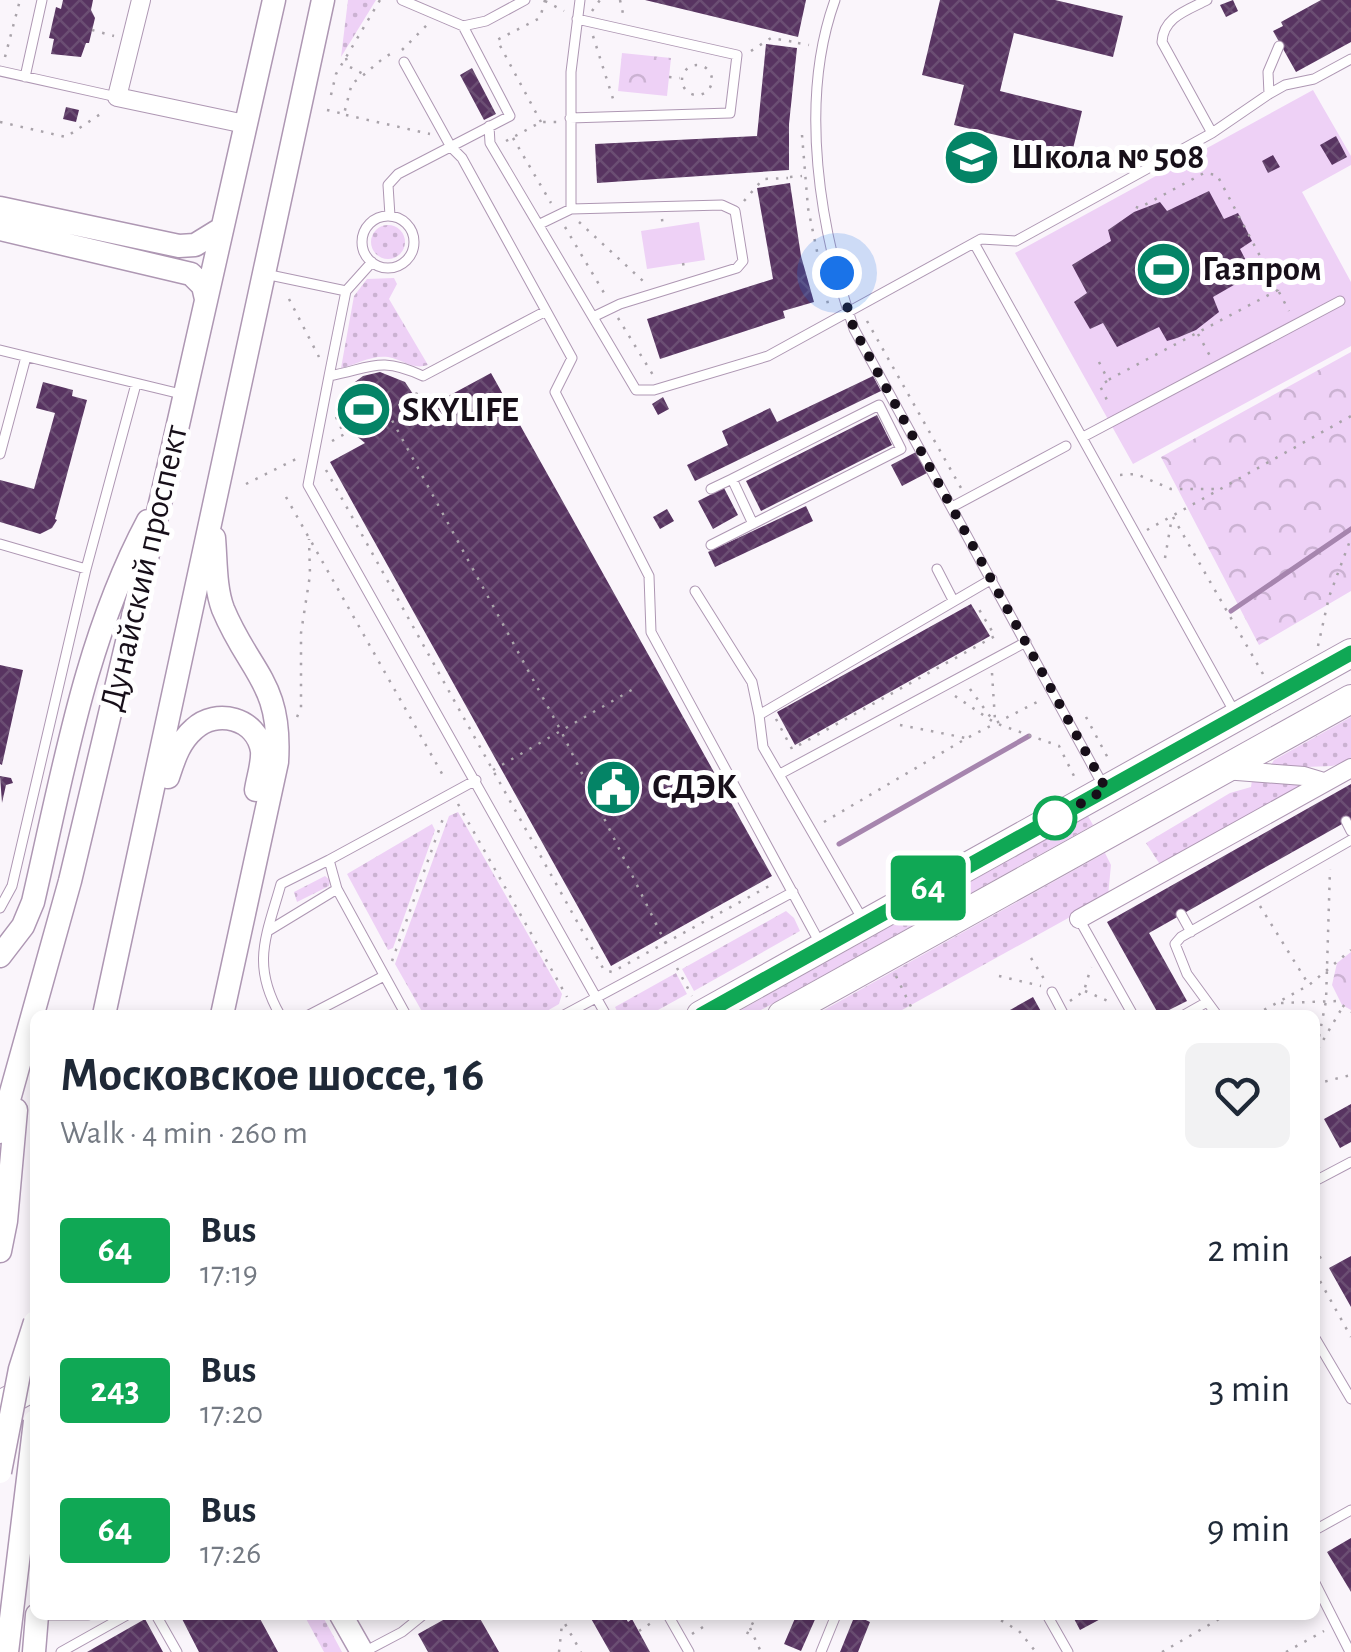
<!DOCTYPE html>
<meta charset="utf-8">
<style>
:root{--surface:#fff;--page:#f2f2f3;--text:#1f2937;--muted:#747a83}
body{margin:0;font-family:"Alegreya Sans",sans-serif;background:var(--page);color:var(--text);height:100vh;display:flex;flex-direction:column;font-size:38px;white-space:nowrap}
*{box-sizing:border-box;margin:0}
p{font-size:32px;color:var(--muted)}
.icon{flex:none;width:55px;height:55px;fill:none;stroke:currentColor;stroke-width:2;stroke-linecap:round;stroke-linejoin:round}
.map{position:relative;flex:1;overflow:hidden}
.details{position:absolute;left:30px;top:1010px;width:1290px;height:610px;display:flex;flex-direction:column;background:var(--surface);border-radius:15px;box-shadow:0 5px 15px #0003}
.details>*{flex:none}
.badge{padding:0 20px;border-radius:8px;font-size:35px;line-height:65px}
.you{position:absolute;width:50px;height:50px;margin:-25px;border:8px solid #fff;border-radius:50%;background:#1a73e8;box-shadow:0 0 0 15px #1a73e833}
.map>.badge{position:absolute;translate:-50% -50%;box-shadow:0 0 0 5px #fff}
.round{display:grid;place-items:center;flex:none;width:105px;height:105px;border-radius:15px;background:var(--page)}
.head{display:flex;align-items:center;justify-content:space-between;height:170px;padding:0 30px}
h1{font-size:48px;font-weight:700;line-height:75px}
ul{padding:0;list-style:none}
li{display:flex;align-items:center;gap:30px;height:140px;padding:0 30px}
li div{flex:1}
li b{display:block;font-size:38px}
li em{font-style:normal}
li .badge{min-width:110px;font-weight:700;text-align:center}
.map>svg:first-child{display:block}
</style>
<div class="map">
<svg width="1351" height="1652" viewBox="0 0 1351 1652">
<defs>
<pattern id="grass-dots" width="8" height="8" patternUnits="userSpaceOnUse" patternTransform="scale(2.5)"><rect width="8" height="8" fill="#eed1f6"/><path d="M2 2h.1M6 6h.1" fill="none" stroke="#cbb2d2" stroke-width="1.8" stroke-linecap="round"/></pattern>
<pattern id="forest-crowns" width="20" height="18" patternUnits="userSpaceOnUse" patternTransform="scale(2.5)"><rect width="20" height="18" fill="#eed1f6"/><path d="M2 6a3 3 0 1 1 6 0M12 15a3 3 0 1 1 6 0" fill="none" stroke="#cbb2d2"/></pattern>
<pattern id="building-cross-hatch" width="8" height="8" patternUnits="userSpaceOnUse" patternTransform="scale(2.5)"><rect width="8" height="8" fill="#583461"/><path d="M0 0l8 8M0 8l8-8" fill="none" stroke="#6b4e73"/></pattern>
</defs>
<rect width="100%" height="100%" fill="#faf5fb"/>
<path fill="url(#grass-dots)" d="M348 0H376L341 57Z
M371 242a17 17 0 1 1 34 0a17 17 0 1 1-34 0Z
M394 278 397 284 389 299 428 365C412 370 404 360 388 357 370 355 357 365 341 368L354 296 367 279Z
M1351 717V760L1332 766 1278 768 1271 765 1274 760Z
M1252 780 1303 783 1304 786 1161 866 1146 843 1230 793 1251 787Z
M458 812 562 994 559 1004 540 1015H424L395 964 449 816Z
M1088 816 1093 825 752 1015H732Z
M432 824 435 830 393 948 388 950 347 874Z
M1105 853 1111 865 1108 896 893 1015H815Z
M325 876 330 880 329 886 297 902 294 892Z
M786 911 794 918 800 931 694 991 682 969Z
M676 973 687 994 649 1015H619L615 1007Z
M304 1615H322L342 1652H324Z"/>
<path fill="url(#forest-crowns)" d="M622 53 671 58 667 96 618 91Z
M1351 352V591L1259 645 1161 457Z
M1351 952V1010L1342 1005 1332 985 1337 963Z"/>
<path fill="#eed1f6" d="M1313 90 1351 156V165L1302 192 1351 282V346L1133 464 1015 253Z
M699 222 705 260 647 269 641 231Z"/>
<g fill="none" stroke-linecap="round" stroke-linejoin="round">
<path stroke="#a685ae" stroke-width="5" d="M1231 611 1351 529
M839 844 1029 736"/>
</g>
<path fill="url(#building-cross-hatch)" d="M63 0H93L91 10 95 18 89 43H86L81 57 51 54 54 39 49 38 56 7 61 9Z
M645 0H806L798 37Z
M940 0H1055L1123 16 1113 57 1014 33 1000 91 1082 111 1072 153 954 125 964 85 922 75Z
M1233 0 1238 11 1226 17 1220 5Z
M1321 0H1351V42L1296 72 1273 31 1283 26 1281 22Z
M766 44 797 48 789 124V170L597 183 595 144 757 136Z
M472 68 496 114 484 120 460 75Z
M66 107 79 110 76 122 63 119Z
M1336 136 1347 157 1332 165 1320 145Z
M1273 155 1280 167 1268 173 1262 161Z
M790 183 801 256 814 302 783 311 785 318 660 359 647 319 773 279 757 188Z
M1209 191 1224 219 1238 213 1252 241 1240 249 1253 274 1213 297 1219 312 1196 330 1177 338 1167 341 1159 327 1117 347 1103 323 1090 329 1074 302 1087 293 1072 265 1111 241 1108 230 1134 212 1160 202 1167 211Z
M380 372 405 382 415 397 417 413 491 373 772 876 611 966 330 462 365 443 349 430 344 418 343 403 355 382 363 376Z
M873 376 881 391 695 481 687 465 728 445 722 431 770 408 777 422Z
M43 382 73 390 72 396 87 400 55 519 57 520 52 528 40 534 0 522V480L34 489 55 413 36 408Z
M663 397 669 409 658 415 652 404Z
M877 415 892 445 761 511 746 481Z
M916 452 927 473 902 486 891 465Z
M724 488 738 515 713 529 698 501Z
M806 506 813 521 715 567 708 552Z
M667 509 674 521 660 529 653 517Z
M971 604 990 636 795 745 777 712Z
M0 665 23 670 2 765 0 764Z
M0 776 11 778 13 783 6 785 2 803Z
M1351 784V819L1149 933 1187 1001 1159 1015 1107 922Z
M1033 997 1043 1015H1001Z
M370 1010 377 1011 387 1015H354Z
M1351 1104V1142L1340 1148 1324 1119Z
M1351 1256V1307L1329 1268Z
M1351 1538V1592L1327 1552Z
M180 1615H258L278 1652H199Z
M452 1615H478L499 1652H428L418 1634Z
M589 1615H624L628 1622 632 1619 650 1652H610Z
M800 1615H817L801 1651 784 1644 796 1616Z
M855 1615 870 1622 858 1652H840Z
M1072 1615 1080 1616 1108 1615 1080 1630Z
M145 1619 163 1652H87Z"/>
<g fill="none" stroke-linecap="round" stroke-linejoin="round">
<defs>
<path id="lane" d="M402 0 463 26
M835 0C798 102 820 230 854 329L1104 787
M1207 0C1188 10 1163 17 1162 42L1212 133
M404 62 451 147 462 158 572 358 555 392 649 576 651 632 821 945
M0 71 117 97
M25 77 42 0
M1269 94 1268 72 1279 46
M570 118 730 113 737 55 577 19
M489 126 490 143 636 390H654L768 356 981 239 1016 241 1212 133 1269 94 1285 85 1314 79 1351 59
M571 209 722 205 735 211 743 261 737 268 620 304 593 317
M390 216 388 185 398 174 510 116 463 26 486 21 525 0
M362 242a26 26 0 1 1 52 0a26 26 0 1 1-52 0Z
M540 224 571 209V72L580 0
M974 243 1235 713
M265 274 346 291
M546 311 423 376C379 356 372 368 329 376L308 485 606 1015
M0 350 181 394
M329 376 346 291 372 262
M1083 437 1340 301
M0 454 26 357
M711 489 732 479 753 524
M952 507 1066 446
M0 544 86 569
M711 545 901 449 879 405 732 479
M937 569 953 600
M695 591 752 682 759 715
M780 774 1026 642
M1346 821 1351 831
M329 860 476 780
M337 889 406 1015
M0 908 12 886 86 569 136 384
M1181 914 1191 932
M1079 919 1133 1015
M863 920 763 747 759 715 992 579
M268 931 337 889 329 860 281 884C266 937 251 964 280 1015
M1052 992 1064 1015
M309 1015 384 976
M564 1015 793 892
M1184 1015 1207 1002
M1217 1015 1187 974 1175 944 1181 937 1351 840
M1315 1181 1351 1162
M1315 1338 1351 1399
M1315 1530 1351 1510
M1315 1583 1350 1652
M45 1615H88
M156 1615 177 1652
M668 1615 689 1652
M1047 1615 1068 1652
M61 1652 127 1615
M364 1652 402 1632 423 1615
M821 1652 836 1615"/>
<path id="street" d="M141 0 117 97 245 124
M1224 770 1304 776 1324 782
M1079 919 1351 768"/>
<path id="secondary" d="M0 208 179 246 195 245 221 229
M0 229 191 274 203 286 206 299
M214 538C216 561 215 588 223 609 250 674 282 682 277 762L222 1015
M168 777C174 759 179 742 194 729 216 708 257 718 262 751 263 763 258 777 256 790
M0 956 23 926 33 902C63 773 85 639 148 521
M104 1015 323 0
M0 1132 70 881 163 491 274 0
M0 1251 6 1221 16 1110
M341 1615 362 1652
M34 1652 37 1615"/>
<path id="primary" d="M701 1015 1351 653
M782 1015 1351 699
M0 1405 35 1386"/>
</defs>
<use href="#lane" stroke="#ae97b3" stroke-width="11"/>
<use href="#street" stroke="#ae97b3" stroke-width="20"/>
<use href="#secondary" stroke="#ae97b3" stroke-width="25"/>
<use href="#primary" stroke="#ae97b3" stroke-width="30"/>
<path stroke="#a9a3aa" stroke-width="2.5" stroke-dasharray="2.5 8" stroke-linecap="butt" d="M620 0 624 18
M545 1 564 11
M592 11 600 0
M92 30 114 36
M593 36 615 105
M798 43 809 45
M402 50 428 24
M751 51 771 38 795 42
M5 57 20 0
M346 58 348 66 365 75
M682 80a15 15 0 1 1 30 0a15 15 0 1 1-30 0Z
M669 77 680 78
M331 95 336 74 380 0
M327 110 344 114 352 83C367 75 379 58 395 52
M346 115 430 134
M0 122 66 137 105 111
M541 122 497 40 540 18 545 0
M802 135 808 208 829 309
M513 138 551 203
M506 141 541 122H558
M790 177 802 176
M744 201 763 179 788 178
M662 219 663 228
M579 222 643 281
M565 227 607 298
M683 263 685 272
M1279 292 1289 311
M289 299 319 357
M618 318 653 375
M867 321 961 488
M1198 334 1210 356
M1099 362 1108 380 1278 290 1217 175 1204 173 1139 208 1130 205
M1107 381 1100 386 1110 406
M389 410 415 397 418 390
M336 417 343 432
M332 441 387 411 561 731 667 946
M326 470 604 970 612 972 771 885
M1120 475 1136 474 1171 489H1219
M246 484 298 458
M286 497 445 779
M1173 517 1263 674
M1147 530 1351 416
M1165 558 1172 517
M1318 646 1329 597 1351 538
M992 673 995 720
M970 689 992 719
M955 696 995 723 1059 746 1077 782
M297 717 301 708V633L310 575 309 539
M1086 717 1109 760
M776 719 792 749 995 636 977 606
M900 725 966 738
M493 770 635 688
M458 804 567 997
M824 822 967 738 1039 701
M1260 906 1309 985
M1031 958 1046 982
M392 961 445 813
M677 968 692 996
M896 976 915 1015
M999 976 1041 986
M1085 991 1110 1002
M1070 1001 1084 991 1091 967
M1281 1003 1337 1001 1351 1012
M928 1014 929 1015
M1043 1015H1044
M1255 1015 1309 985 1351 950
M1318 1049 1342 1008
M1315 1057 1326 1001 1330 869
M1315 1084 1351 1075
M1315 1247 1321 1259 1315 1263
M1315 1272 1351 1337
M560 1615 581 1652
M992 1615 1019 1631 1036 1652
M750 1628 761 1652
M639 1631 654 1621
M692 1634 703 1627
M747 1634 757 1615
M559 1652 562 1624
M1162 1652 1226 1615
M1286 1652 1324 1631"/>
<use href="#lane" stroke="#fff" stroke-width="9"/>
<use href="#street" stroke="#fff" stroke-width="18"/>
<use href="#secondary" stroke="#fff" stroke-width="22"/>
<use href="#primary" stroke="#fff" stroke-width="28"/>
<defs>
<path id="secondary-bridge" d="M0 1472 20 1369 35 1322
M7 1652 35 1421"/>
</defs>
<use href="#secondary-bridge" stroke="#ae97b3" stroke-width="25" stroke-linecap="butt"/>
<use href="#secondary-bridge" stroke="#fff" stroke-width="22"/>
</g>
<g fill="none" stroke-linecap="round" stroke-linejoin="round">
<defs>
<path id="line" d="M701 1015 1351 653"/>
</defs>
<use href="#line" stroke="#fff" stroke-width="22"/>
<use href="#line" stroke="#10a855" stroke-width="15"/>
<path stroke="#170f19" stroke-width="10" stroke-dasharray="0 18" d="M837 273 854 329 1106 789 1052 820 1055 818"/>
</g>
<defs>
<symbol id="school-disc" viewBox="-11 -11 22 22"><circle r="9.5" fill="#048466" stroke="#fff"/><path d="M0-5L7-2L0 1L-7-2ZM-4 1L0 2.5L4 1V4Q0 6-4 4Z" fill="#fff"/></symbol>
<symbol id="stadium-disc" viewBox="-11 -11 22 22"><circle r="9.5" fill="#048466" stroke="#fff"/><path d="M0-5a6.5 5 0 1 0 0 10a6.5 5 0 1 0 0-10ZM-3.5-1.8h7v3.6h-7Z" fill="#fff"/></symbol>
<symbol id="civic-disc" viewBox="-11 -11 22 22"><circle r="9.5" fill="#048466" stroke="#fff"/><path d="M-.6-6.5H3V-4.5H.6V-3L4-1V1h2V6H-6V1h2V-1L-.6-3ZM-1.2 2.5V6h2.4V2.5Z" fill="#fff"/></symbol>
</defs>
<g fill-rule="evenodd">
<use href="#school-disc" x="940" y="126" width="63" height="63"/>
<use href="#stadium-disc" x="1132" y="238" width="63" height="63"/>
<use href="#stadium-disc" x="332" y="378" width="63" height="63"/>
<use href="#civic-disc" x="582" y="756" width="63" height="63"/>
</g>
<circle fill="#fff" stroke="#10a855" stroke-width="5" cx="1055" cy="818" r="20"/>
<g text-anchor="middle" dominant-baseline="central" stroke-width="10" stroke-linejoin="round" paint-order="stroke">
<g font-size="35" font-weight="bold" fill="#170f19" stroke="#fff" text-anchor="start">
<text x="1011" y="157">Школа № 508</text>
<text x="1202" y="269">Газпром</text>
<text x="402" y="410">SKYLIFE</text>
<text x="652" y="787">СДЭК</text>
</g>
<g font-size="35" fill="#170f19" stroke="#fff">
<text transform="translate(144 568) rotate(-77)">Дунайский проспект</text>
</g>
</g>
</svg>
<div class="you" style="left:837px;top:273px"></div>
<b class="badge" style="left:928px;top:888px;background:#10a855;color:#fff">64</b>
<section class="details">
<div class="head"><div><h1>Московское шоссе, 16</h1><p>Walk · 4 min · 260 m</p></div><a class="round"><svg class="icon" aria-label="heart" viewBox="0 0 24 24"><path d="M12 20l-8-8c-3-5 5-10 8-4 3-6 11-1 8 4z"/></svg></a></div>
<ul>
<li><span class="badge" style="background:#10a855;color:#fff">64</span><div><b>Bus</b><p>17:19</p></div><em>2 min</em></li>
<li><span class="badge" style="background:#10a855;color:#fff">243</span><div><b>Bus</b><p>17:20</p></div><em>3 min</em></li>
<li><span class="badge" style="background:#10a855;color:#fff">64</span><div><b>Bus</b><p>17:26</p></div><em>9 min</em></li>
</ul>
</section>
</div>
